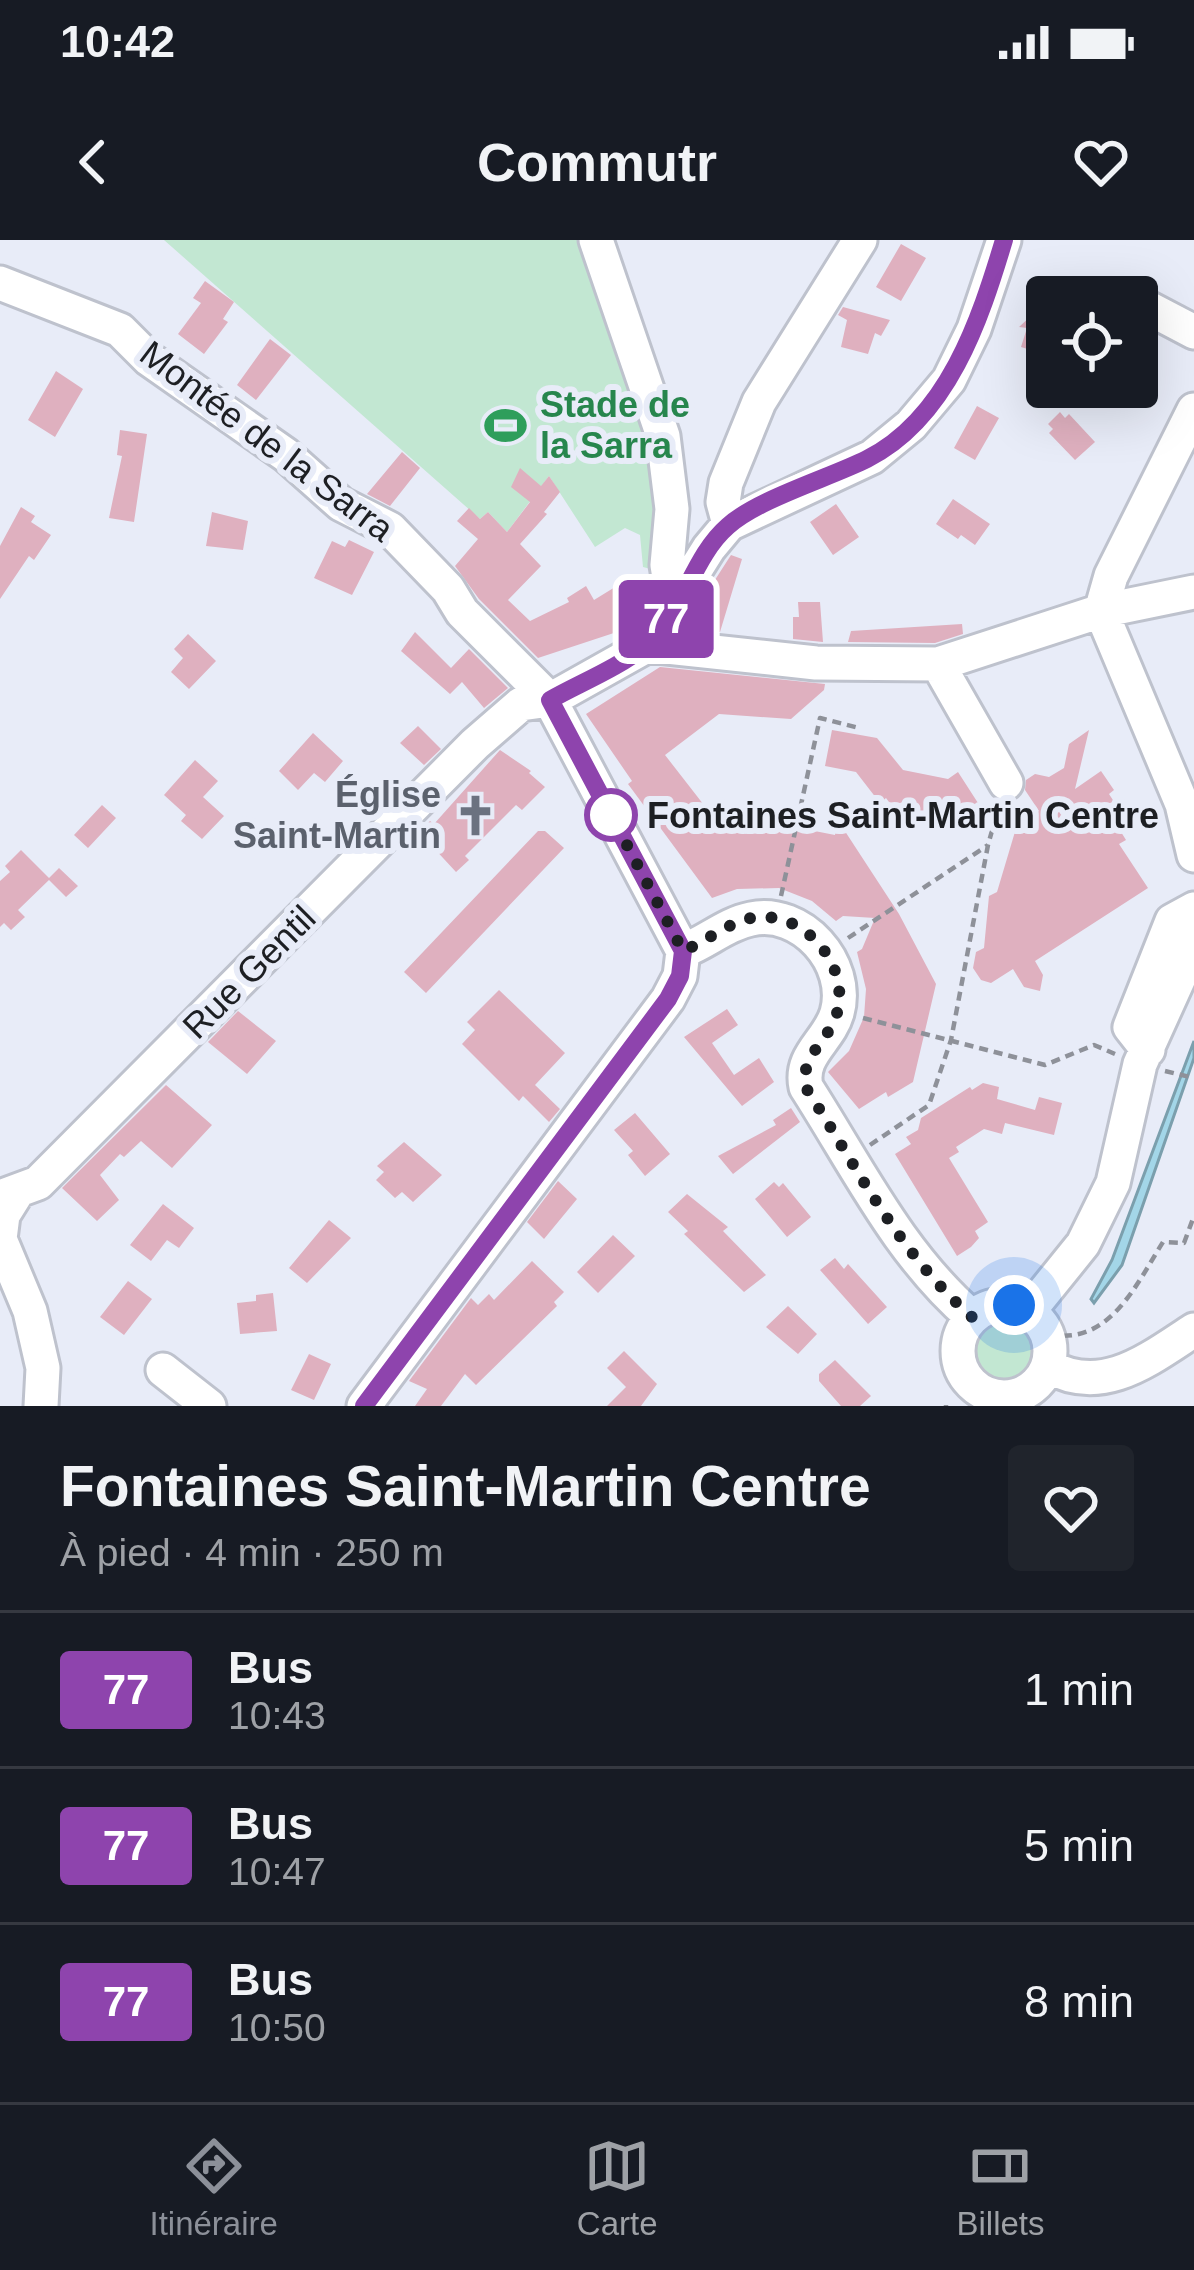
<!DOCTYPE html>
<html lang="fr">
<meta charset="utf-8">
<style>
:root{--surface:#171b24;--page:#20242c;--text:#f1f3f6;--muted:#9ea1a6;--line:#363941;--accent:#8c9099}
body{margin:0;font-family:Arial,sans-serif;background:var(--page);color:var(--text);height:100vh;display:flex;flex-direction:column;font-size:45px;white-space:nowrap}
*{box-sizing:border-box;margin:0}
p{font-size:39px;color:var(--muted)}
.icon{flex:none;width:66px;height:66px;fill:none;stroke:currentColor;stroke-width:2;stroke-linecap:round;stroke-linejoin:round}
.map{position:relative;height:1166px;overflow:hidden}
.drawer{display:flex;flex-direction:column;background:var(--surface);flex:1}
.drawer>*{flex:none}
.badge{padding:0 24px;border-radius:9px;font-size:42px;line-height:78px}
.tools{position:absolute;left:1026px;top:36px;display:grid;gap:24px}
.tools a{display:grid;place-items:center;width:132px;height:132px;border-radius:12px;background:var(--surface);box-shadow:0 12px 48px #0002;font-size:60px}
.you{position:absolute;width:60px;height:60px;margin:-30px;border:9px solid #fff;border-radius:50%;background:#1a73e8;box-shadow:0 0 0 18px #1a73e833}
.map>.badge{position:absolute;translate:-50% -50%;box-shadow:0 0 0 6px #fff}
.round{display:grid;place-items:center;flex:none;width:126px;height:126px;border-radius:12px;background:var(--page)}
.headline{display:flex;align-items:center;justify-content:space-between;height:204px;padding:0 60px}
h1{font-size:57px;font-weight:800;line-height:90px}
ul{padding:0;list-style:none}
li{display:flex;align-items:center;gap:36px;height:156px;padding:0 60px;border-top:3px solid var(--line)}
li div{flex:1}
li b{display:block;font-size:45px}
li em{font-style:normal}
li .badge{min-width:132px;font-weight:700;text-align:center}
.status{display:flex;justify-content:space-between;align-items:center;height:84px;padding:0 60px;background:var(--surface);direction:ltr}
.status svg{height:33px;fill:currentColor}
header{display:flex;justify-content:space-between;align-items:center;height:156px;padding:0 60px;background:var(--surface);font-size:54px;font-weight:800}
.menu{display:flex;justify-content:space-around;align-items:center;height:168px;border-top:3px solid var(--line);background:var(--surface);font-size:33px;color:var(--muted)}
.menu a{display:grid;justify-items:center;gap:6px}
.menu .selected{color:var(--accent)}
.map>svg:first-child{display:block}
</style>
<div class="status"><b>10:42</b><svg viewBox="0 0 49 12"><path d="M0 12V9h3v3zM5 12V6h3v6zM10 12V3h3v9zM15 12V0h3v12zM26 1h20v11H26zM47 4h2v5h-2z"/></svg></div>
<header><svg class="icon" aria-label="back" viewBox="0 0 24 24"><path d="M15 5l-7 7 7 7"/></svg>Commutr<svg class="icon" aria-label="heart" viewBox="0 0 24 24"><path d="M12 20l-8-8c-3-5 5-10 8-4 3-6 11-1 8 4z"/></svg></header>
<div class="map">
<svg width="1194" height="1166" viewBox="0 0 1194 1166">
<rect width="100%" height="100%" fill="#e8ecf8"/>
<path fill="#c2e7d2" d="M164 0H585L628 133 655 246 662 332 643 327 640 295 625 288 595 307 549 236 507 292 488 272 480 279Z
M971 1109a31 31 0 1 1 62 0a31 31 0 1 1-62 0Z"/>
<path fill="#a3d6e8" stroke="#7b9fad" stroke-width="3" d="M1194 801V818L1122 1025 1094 1063 1091 1059 1112 1020Z"/>
<path fill="#dfb0bf" d="M901 4 926 18 901 61 876 47Z
M205 41 234 62 223 79 228 82 204 114 178 94 201 63 193 58Z
M1047 61V115L1021 107 1027 88 1019 87Z
M843 67 890 80 881 96 875 93 868 114 841 107 847 80 838 75Z
M270 99 291 115 256 160 237 145Z
M56 131 83 149 55 197 28 180Z
M977 166 999 178 975 220 954 208Z
M1060 172 1065 178 1069 174 1095 202 1075 220 1049 193 1053 189 1048 184Z
M120 190 147 194 134 282 109 278 122 216 117 215Z
M402 212 420 228 390 266 367 254Z
M520 228 541 246 549 236 560 252 544 272 547 274 520 304 541 326 508 360 530 381 569 362 567 358 586 346 594 360 620 344 622 348 631 343 640 357 637 376 626 389 538 418 479 359 455 326 478 299 457 281 469 268 480 279 488 272 507 292 530 262 511 247Z
M953 259 990 284 975 305 961 295 958 299 936 284Z
M836 264 859 297 833 315 810 282Z
M21 267 35 276 31 282 51 295 34 320 29 316 0 359V306Z
M212 272 248 281 243 310 206 306Z
M349 300 374 312 352 355 314 338 332 301 345 307Z
M731 315 742 319 720 392 684 388Z
M798 362H820L823 402 793 399V377H799Z
M962 384 963 394 935 403 848 402 851 391Z
M415 392 451 428 469 409 508 448 484 468 462 442 450 454 401 411Z
M188 394 216 421 189 449 171 432 183 418 174 409Z
M660 427 825 444 824 450 791 479 719 474 665 515 721 587 737 576 835 595 837 579 899 674 936 744 913 842 888 857 886 852 859 869 828 832 849 811 864 777 866 749 857 712 862 709 875 678 843 676 836 681 812 661 779 648 737 649 712 658 628 544 632 541 586 474Z
M418 486 441 509 424 525 400 503Z
M832 490 877 498 903 530 948 539 958 532 978 563 954 578 892 566 886 558 880 563 856 532 825 526Z
M1089 490 1075 549 1101 531 1114 550 1109 554 1122 574 1113 579 1126 600 1119 604 1148 648 1035 721 1043 735 1040 751 1024 747 1013 729 991 743 981 740 973 728 976 712 984 708 989 656 997 652 1017 585 1039 571 1025 550 1026 540 1035 534 1049 537 1064 528 1069 504Z
M313 493 343 521 325 542 314 533 298 550 279 531Z
M500 510 531 531 529 533 545 547 522 570 516 565 465 616 469 620 456 632 419 592 430 581 434 584Z
M195 520 218 541 203 557 224 576 202 599 181 581 186 575 164 555Z
M102 565 116 578 88 608 74 595Z
M538 591H545L564 608 426 753 404 732Z
M21 610 49 638 59 628 78 646 66 657 49 640 18 670 25 677 11 690 4 683 0 687V641L10 632 5 626Z
M499 750 565 813 535 845 560 869 549 882 523 856 519 861 462 804 475 790 467 782Z
M727 769 738 785 712 803 734 835 759 818 774 842 742 866 684 797Z
M238 771 276 801 247 834 208 802Z
M983 843 999 847 997 859 1035 870 1039 857 1062 863 1054 895 1005 883 1002 894 984 889 956 907 959 912 949 918 988 982 975 991 979 998 971 1007 957 1016 895 914 911 904 906 897 918 890 921 878 970 847 972 850Z
M166 845 212 885 172 928 141 901 124 917 120 914 100 935 119 960 97 981 62 948Z
M791 868 800 882 733 934 718 916 776 885 773 880Z
M635 873 670 914 645 936 628 915 633 911 614 890Z
M404 902 442 935 413 962 402 952 395 958 376 940 384 932 377 926Z
M558 941 577 959 544 999 527 982Z
M774 942 779 947 783 943 811 977 787 997 755 959Z
M687 954 728 987 723 991 766 1035 744 1052 684 994 688 991 668 972Z
M163 964 194 988 179 1008 167 1000 151 1021 130 1005Z
M329 980 351 998 307 1043 289 1028Z
M613 995 635 1016 598 1053 577 1032Z
M835 1018 844 1029 848 1024 887 1067 868 1084 820 1030Z
M532 1021 564 1052 554 1062 557 1066 476 1145 465 1134 441 1166H415L427 1149 409 1141 471 1058 478 1065 489 1054 494 1060Z
M128 1041 152 1059 124 1095 100 1077Z
M273 1053 277 1091 240 1094 237 1063 256 1061V1055Z
M788 1066 817 1094 798 1114 766 1087Z
M624 1111 657 1144 641 1166H607L626 1147 607 1128Z
M309 1114 331 1124 314 1160 291 1150Z
M835 1120 871 1156 860 1166H841L819 1141V1134Z"/>
<g fill="none" stroke-linecap="round" stroke-linejoin="round">
<defs>
<path id="minor" d="M596 0 663 196 672 269 667 325 674 368
M0 43 120 90 149 119 286 215 341 264 390 289 448 349 462 372 550 460 683 711
M1137 62 1194 92
M729 284 723 262 726 243 759 162 860 0
M1101 371 1182 564 1194 615
M1101 371 1111 336 1194 170
M648 405 816 423 938 424 1101 371 1194 352
M938 424 1006 543
M683 711C707 702 726 684 751 679 801 668 851 723 837 773 829 801 799 815 806 847 858 928 899 1014 972 1077
M1148 810 1130 787 1172 681 1194 669
M18 951 3 975 0 999 30 1071 43 1128 41 1166
M0 957 38 943 475 504 521 464 550 460 648 405 709 308 729 284 872 217 911 185 949 140 974 89 1004 0
M958 1111a46 46 0 1 1 92 0a46 46 0 1 1-92 0Z
M1029 1071 1083 1004 1113 943 1140 824 1183 729 1194 675
M1048 1126C1102 1157 1148 1120 1194 1090
M163 1130 209 1166
M364 1166 668 759 680 736 683 711"/>
</defs>
<use href="#minor" stroke="#bec2cd" stroke-width="39"/>
<path stroke="#8e9199" stroke-width="4.5" stroke-dasharray="9 6" stroke-linecap="butt" d="M781 656 820 478 859 488
M848 698 988 605
M863 778 1045 825 1094 805 1115 814
M1165 831 1194 838
M870 905 929 865 951 800 988 605 999 566
M1048 1094C1109 1107 1136 1045 1163 1002L1184 1003 1194 976
M946 1165V1166"/>
<use href="#minor" stroke="#fff" stroke-width="33"/>
</g>
<g fill="none" stroke-linecap="round" stroke-linejoin="round">
<defs>
<path id="line" d="M364 1166 668 759 680 736 683 711 550 460C580 443 618 428 645 406 683 376 691 318 728 286 758 259 829 238 867 219 948 178 980 80 1004 0"/>
</defs>
<use href="#line" stroke="#fff" stroke-width="27"/>
<use href="#line" stroke="#8e44ad" stroke-width="18"/>
<path stroke="#1d1f23" stroke-width="12" stroke-dasharray="0 21.6" d="M611 575 609 571 683 711C707 701 726 684 751 678 801 668 851 723 837 773 829 802 799 815 806 848 859 930 897 1011 972 1077L999 1064 1014 1065"/>
</g>
<defs>
<symbol id="stadium-bare" viewBox="-9 -9 18 18"><path d="M0-5a6.5 5 0 1 0 0 10a6.5 5 0 1 0 0-10ZM-3.5-1.8h7v3.6h-7Z" fill="#2e9e5b" stroke="#e8ecf8" stroke-width="2.5" paint-order="stroke"/></symbol>
<symbol id="church-bare" viewBox="-9 -9 18 18"><path d="M-1.2-6h2.4v3.5h3.3v2.4h-3.3V6h-2.4V-.1h-3.3v-2.4h3.3Z" fill="#6b7280" stroke="#e8ecf8" stroke-width="2.5" paint-order="stroke"/></symbol>
</defs>
<g fill-rule="evenodd">
<use href="#stadium-bare" x="476" y="156" width="59" height="59"/>
<use href="#church-bare" x="446" y="546" width="59" height="59"/>
</g>
<circle fill="#fff" stroke="#8e44ad" stroke-width="6" cx="611" cy="575" r="24"/>
<g text-anchor="middle" dominant-baseline="central" stroke-width="12" stroke-linejoin="round" paint-order="stroke">
<g font-size="36" font-weight="bold" fill="#27864d" stroke="#e8ecf8" text-anchor="start">
<text x="540" y="164">Stade de<tspan x="540" dy="41">la Sarra</tspan></text>
</g>
<g font-size="36" fill="#1d1f23" stroke="#e8ecf8">
<text transform="translate(267 201) rotate(37)">Montée de la Sarra</text>
<text transform="translate(249 732) rotate(-45)">Rue Gentil</text>
</g>
<g font-size="36" font-weight="bold" fill="#5b616d" stroke="#e8ecf8" text-anchor="end">
<text x="441" y="554">Église<tspan x="441" dy="41">Saint-Martin</tspan></text>
</g>
<g font-size="36" font-weight="bold" fill="#1d1f23" stroke="#e8ecf8" text-anchor="start">
<text x="647" y="575">Fontaines Saint-Martin Centre</text>
</g>
</g>
</svg>
<div class="tools">
<a><svg class="icon" aria-label="locate" viewBox="0 0 24 24"><circle cx="12" cy="12" r="6"/><path d="M12 2v4M12 18v4M2 12h4M18 12h4"/></svg></a>
</div>
<div class="you" style="left:1014px;top:1065px"></div>
<b class="badge" style="left:666px;top:379px;background:#8e44ad;color:#fff">77</b>
</div>
<section class="drawer">
<div class="headline"><div><h1>Fontaines Saint-Martin Centre</h1><p>À pied · 4 min · 250 m</p></div><a class="round"><svg class="icon" aria-label="heart" viewBox="0 0 24 24"><path d="M12 20l-8-8c-3-5 5-10 8-4 3-6 11-1 8 4z"/></svg></a></div>
<ul>
<li><span class="badge" style="background:#8e44ad;color:#fff">77</span><div><b>Bus</b><p>10:43</p></div><em>1 min</em></li>
<li><span class="badge" style="background:#8e44ad;color:#fff">77</span><div><b>Bus</b><p>10:47</p></div><em>5 min</em></li>
<li><span class="badge" style="background:#8e44ad;color:#fff">77</span><div><b>Bus</b><p>10:50</p></div><em>8 min</em></li>
</ul>
</section>
<nav class="menu">
<a class="selected"><svg class="icon" aria-label="directions" viewBox="0 0 24 24"><path d="M12 3l9 9-9 9-9-9zM9 14v-3h6M13 9l2 2-2 2"/></svg>Itinéraire</a>
<a><svg class="icon" aria-label="map" viewBox="0 0 24 24"><path d="M3 6l6-2 6 2 6-2v14l-6 2-6-2-6 2zM9 4v14M15 6v14"/></svg>Carte</a>
<a><svg class="icon" aria-label="tickets" viewBox="0 0 24 24"><path d="M3 7h18v10H3zM15 7v10"/></svg>Billets</a>
</nav>
